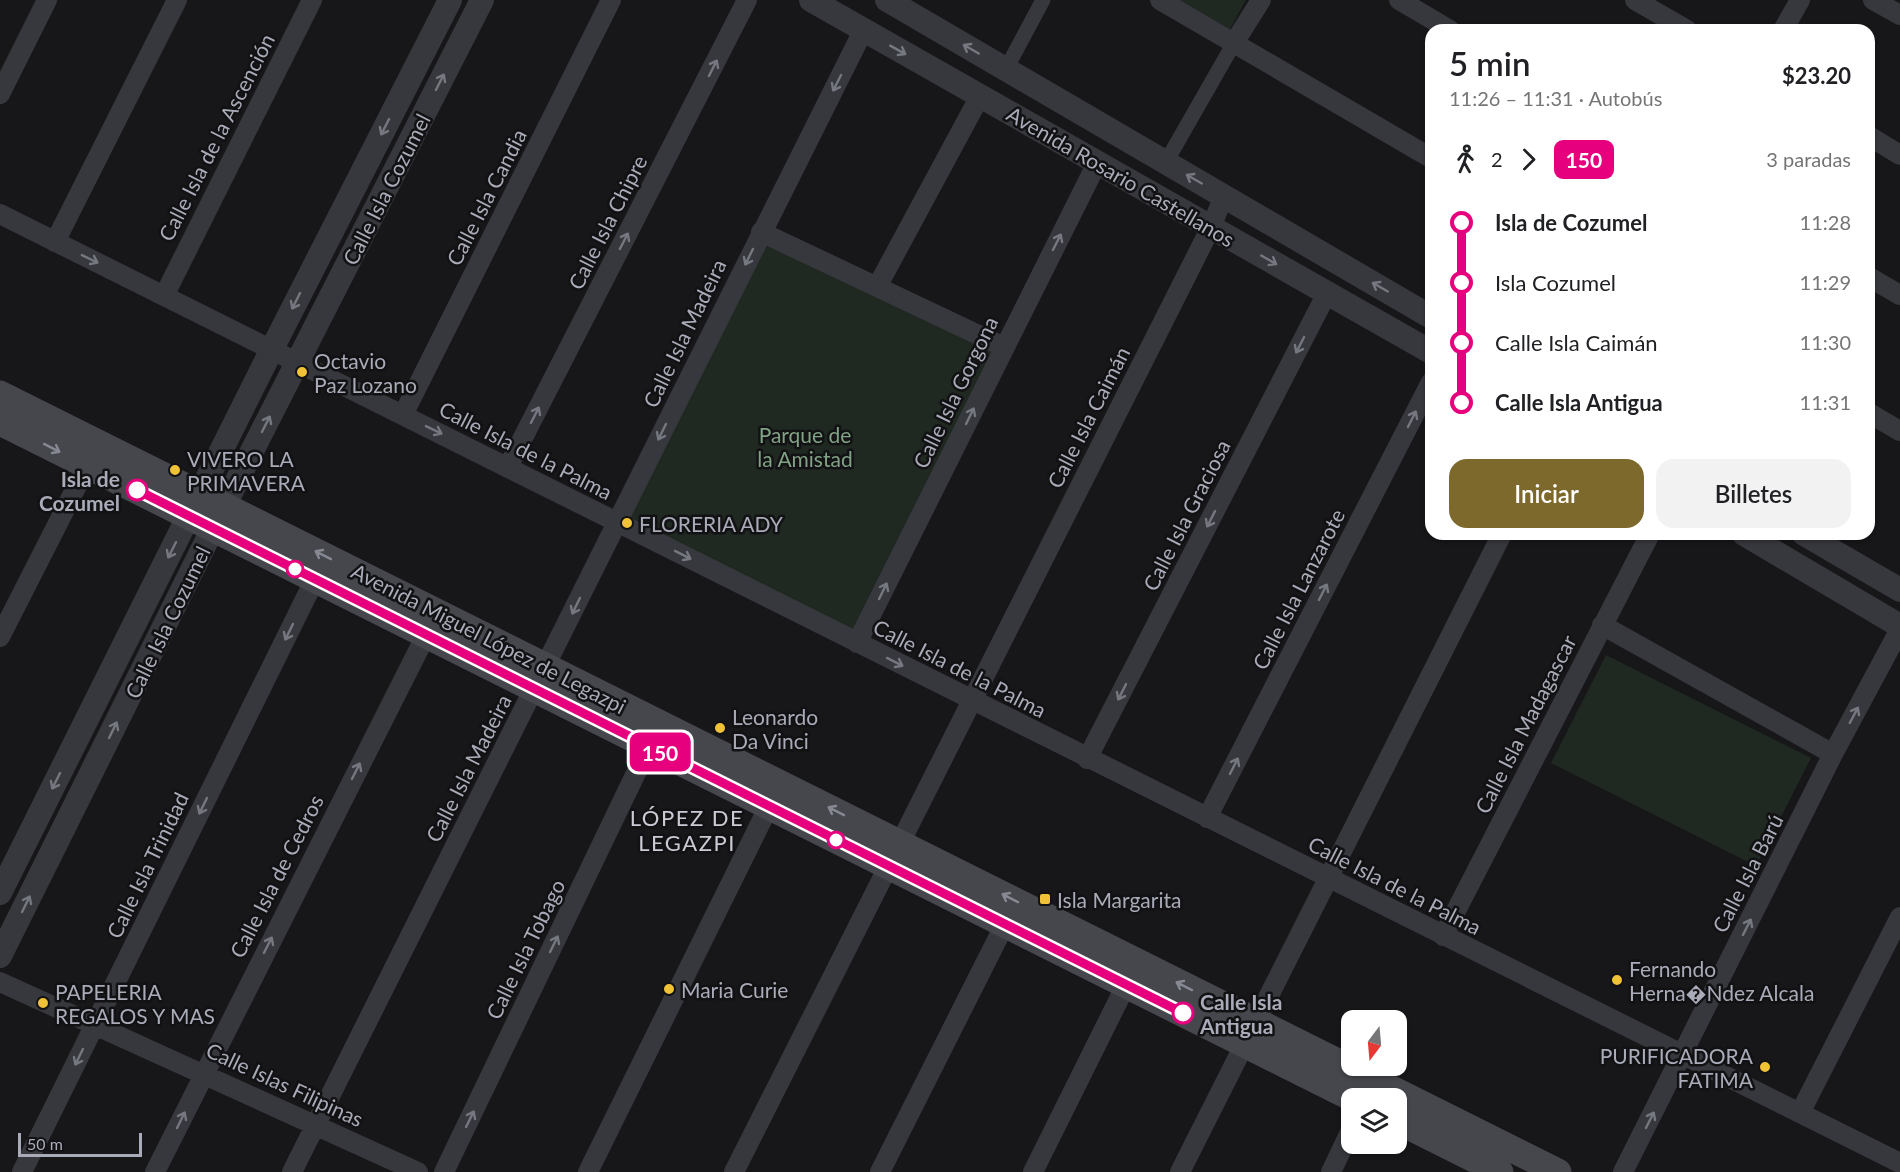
<!DOCTYPE html>
<html lang="es">
<meta charset="utf-8">
<style>
:root{--surface:#fff;--page:#f2f2f2;--text:#202124;--muted:#757577;--accent:#7e692d}
body{margin:0;font-family:Lato,sans-serif;background:var(--page);color:var(--text);height:100vh;display:flex;flex-direction:column;font-size:22px;white-space:nowrap}
*{box-sizing:border-box;margin:0}
p{font-size:20px;color:var(--muted)}
.icon{flex:none;width:33px;height:33px;fill:none;stroke:currentColor;stroke-width:2;stroke-linecap:round;stroke-linejoin:round}
.map{position:relative;flex:1;overflow:hidden}
.drawer{position:absolute;left:1425px;top:24px;width:450px;height:516px;display:flex;flex-direction:column;background:var(--surface);border-radius:18px;box-shadow:0 2px 4px #0004}
.drawer>*{flex:none}
.badge{padding:0 12px;border-radius:9px;font-size:21px;line-height:39px}
.needle{width:39px;rotate:196deg}
.controls{position:absolute;left:1341px;top:1010px;display:grid;gap:12px}
.controls a{display:grid;place-items:center;width:66px;height:66px;border-radius:12px;background:var(--surface);box-shadow:0 2px 4px #0004;font-size:30px}
.scale{position:absolute;left:18px;bottom:15px;width:124px;box-sizing:border-box;padding-left:6px;border:3px solid #a9acb8;border-top:0;font-size:16px;line-height:21px;white-space:nowrap;color:#a9acb8;-webkit-text-stroke:4px #121113;paint-order:stroke}
.map>.badge{position:absolute;translate:-50% -50%;box-shadow:0 0 0 3px #fff}
.legs{display:flex;align-items:center;gap:9px;height:66px;padding:0 24px;font-size:20px}
.legs p{margin-inline-start:auto}
.headline{display:flex;align-items:center;justify-content:space-between;height:102px;padding:0 24px}
h1{font-size:33px;font-weight:600;line-height:45px}
.button{display:flex;gap:12px;margin-top:auto;padding:12px 24px}
.button a{flex:1;height:69px;border-radius:18px;background:var(--accent);color:#fff;font-size:24px;font-weight:600;line-height:69px;text-align:center}
.button a+a{background:var(--page);color:var(--text)}
ul{padding:0 24px;list-style:none}
li{display:flex;align-items:center;gap:21px;height:60px;font-size:22px}
li i{display:grid;place-items:center;width:9px;height:100%;margin:0 8px;background:currentColor}
li i::after{content:'';width:15px;height:15px;margin:-8px;border:4px solid;border-radius:50%;background:var(--surface)}
li p{margin-inline-start:auto}
li:first-child i{background:linear-gradient(#0000 50%,currentColor 0)}
li:last-child i{background:linear-gradient(currentColor 50%,#0000 0)}
.map>svg:first-child{display:block}
</style>
<div class="map">
<svg width="1900" height="1172" viewBox="0 0 1900 1172">
<rect width="100%" height="100%" fill="#171618"/>
<path fill="#202822" d="M1179 0H1246L1230 29Z
M764 239 996 350 854 636 625 520Z
M1606 655 1811 758 1756 866 1551 763Z"/>
<g fill="none" stroke-linecap="round" stroke-linejoin="round">
<path stroke="#37383d" stroke-width="15" d="M1006 69 1043 0
M1166 162 1234 43"/>
<path stroke="#37383d" stroke-width="20" d="M1160 0 1431 158
M1399 0 1450 30
M1635 0 1687 30
M1873 0 1900 15
M1783 30 1800 0
M1234 43 1261 0
M0 94 47 0
M1869 136 1900 155
M0 214C634 530 1266 849 1900 1163
M761 232 1004 347
M55 242 177 0
M1869 277 1900 295
M877 287 980 96
M164 296 312 0
M1869 413 1900 431
M403 415 611 0
M508 467 747 0
M1602 625 1833 754
M0 637 87 466
M857 643 1097 163
M1087 759 1327 293
M1207 818 1431 382
M1443 936 1650 534
M0 982 418 1172
M1800 1113 1900 917
M22 1172 315 579
M155 1172 426 635
M292 1172 863 31
M444 1172 649 746
M588 1172 769 806
M734 1172 1211 227 1224 196
M880 1172 1005 924
M1033 1172 1126 985
M1180 1172 1502 534
M1331 1172 1352 1128
M1623 1172 1833 754 1900 629"/>
<path stroke="#37383d" stroke-width="24" d="M811 0 1431 352
M887 0 1431 317
M1744 534 1900 626
M1804 534 1900 590
M0 893 272 349 450 0
M0 956 224 506 482 0"/>
<path stroke="#45474d" stroke-width="27" d="M0 394 1558 1172
M0 422 1352 1098
M1396 1120 1500 1172"/>
</g>
<defs><path id="oneway-shaft" d="M-6 0H5M1.5-3L5.5 0L1.5 3" fill="none" stroke-width="1.6" stroke-linecap="round" stroke-linejoin="round" transform="scale(1.5)"/></defs>
<g stroke="#767881">
<use href="#oneway-shaft" transform="translate(971 49) rotate(-150)"/>
<use href="#oneway-shaft" transform="translate(898 50) rotate(29)"/>
<use href="#oneway-shaft" transform="translate(713 68) rotate(-63)"/>
<use href="#oneway-shaft" transform="translate(440 82) rotate(-63)"/>
<use href="#oneway-shaft" transform="translate(837 83) rotate(117)"/>
<use href="#oneway-shaft" transform="translate(385 127) rotate(117)"/>
<use href="#oneway-shaft" transform="translate(1194 179) rotate(-150)"/>
<use href="#oneway-shaft" transform="translate(624 241) rotate(-63)"/>
<use href="#oneway-shaft" transform="translate(1057 242) rotate(-63)"/>
<use href="#oneway-shaft" transform="translate(749 257) rotate(116)"/>
<use href="#oneway-shaft" transform="translate(90 259) rotate(26)"/>
<use href="#oneway-shaft" transform="translate(1269 260) rotate(30)"/>
<use href="#oneway-shaft" transform="translate(1380 287) rotate(-150)"/>
<use href="#oneway-shaft" transform="translate(296 301) rotate(117)"/>
<use href="#oneway-shaft" transform="translate(1300 345) rotate(117)"/>
<use href="#oneway-shaft" transform="translate(535 415) rotate(-63)"/>
<use href="#oneway-shaft" transform="translate(970 416) rotate(-64)"/>
<use href="#oneway-shaft" transform="translate(1412 419) rotate(-63)"/>
<use href="#oneway-shaft" transform="translate(266 424) rotate(-63)"/>
<use href="#oneway-shaft" transform="translate(434 430) rotate(26)"/>
<use href="#oneway-shaft" transform="translate(662 432) rotate(116)"/>
<use href="#oneway-shaft" transform="translate(1211 519) rotate(117)"/>
<use href="#oneway-shaft" transform="translate(172 550) rotate(117)"/>
<use href="#oneway-shaft" transform="translate(683 555) rotate(27)"/>
<use href="#oneway-shaft" transform="translate(883 591) rotate(-64)"/>
<use href="#oneway-shaft" transform="translate(1323 592) rotate(-63)"/>
<use href="#oneway-shaft" transform="translate(576 606) rotate(116)"/>
<use href="#oneway-shaft" transform="translate(289 632) rotate(116)"/>
<use href="#oneway-shaft" transform="translate(895 662) rotate(27)"/>
<use href="#oneway-shaft" transform="translate(1122 692) rotate(117)"/>
<use href="#oneway-shaft" transform="translate(1854 715) rotate(-62)"/>
<use href="#oneway-shaft" transform="translate(113 730) rotate(-64)"/>
<use href="#oneway-shaft" transform="translate(1234 766) rotate(-63)"/>
<use href="#oneway-shaft" transform="translate(356 771) rotate(-63)"/>
<use href="#oneway-shaft" transform="translate(56 781) rotate(117)"/>
<use href="#oneway-shaft" transform="translate(203 806) rotate(116)"/>
<use href="#oneway-shaft" transform="translate(26 904) rotate(-64)"/>
<use href="#oneway-shaft" transform="translate(1747 927) rotate(-63)"/>
<use href="#oneway-shaft" transform="translate(554 944) rotate(-64)"/>
<use href="#oneway-shaft" transform="translate(268 945) rotate(-63)"/>
<use href="#oneway-shaft" transform="translate(79 1057) rotate(116)"/>
<use href="#oneway-shaft" transform="translate(470 1119) rotate(-64)"/>
<use href="#oneway-shaft" transform="translate(181 1120) rotate(-64)"/>
<use href="#oneway-shaft" transform="translate(1650 1120) rotate(-63)"/>
</g>
<g stroke="#868993">
<use href="#oneway-shaft" transform="translate(52 448) rotate(27)"/>
<use href="#oneway-shaft" transform="translate(323 555) rotate(-153)"/>
<use href="#oneway-shaft" transform="translate(836 811) rotate(-153)"/>
<use href="#oneway-shaft" transform="translate(1010 898) rotate(-153)"/>
<use href="#oneway-shaft" transform="translate(1184 986) rotate(-153)"/>
</g>
<g fill="none" stroke-linecap="round" stroke-linejoin="round">
<defs>
<path id="line-1" d="M137 490 1183 1013"/>
</defs>
<use href="#line-1" stroke="#fff" stroke-width="14"/>
<use href="#line-1" stroke="#e6007e" stroke-width="9"/>
</g>
<g fill="#f0c237" stroke="#121113" stroke-width="2">
<circle cx="302" cy="372" r="6"/>
<circle cx="175" cy="470" r="6"/>
<circle cx="627" cy="523" r="6"/>
<circle cx="720" cy="728" r="6"/>
<rect x="1039" y="893" width="12" height="12" rx="3"/>
<circle cx="1617" cy="980" r="6"/>
<circle cx="669" cy="989" r="6"/>
<circle cx="43" cy="1003" r="6"/>
<circle cx="1765" cy="1067" r="6"/>
</g>
<g fill="#fff" stroke="#e6007e" stroke-width="3">
<circle cx="137" cy="490" r="10"/>
<circle cx="295" cy="569" r="8"/>
<circle cx="836" cy="840" r="8"/>
<circle cx="1183" cy="1013" r="10"/>
</g>
<g text-anchor="middle" dominant-baseline="central" stroke-width="5" stroke-linejoin="round" paint-order="stroke">
<g font-size="21" fill="#a9acb8" stroke="#121113">
<text transform="translate(216 137) rotate(-63)">Calle Isla de la Ascención</text>
<text transform="translate(1121 176) rotate(30)">Avenida Rosario Castellanos</text>
<text transform="translate(386 189) rotate(-63)">Calle Isla Cozumel</text>
<text transform="translate(486 197) rotate(-63)">Calle Isla Candia</text>
<text transform="translate(607 222) rotate(-63)">Calle Isla Chipre</text>
<text transform="translate(684 333) rotate(-64)">Calle Isla Madeira</text>
<text transform="translate(955 392) rotate(-64)">Calle Isla Gorgona</text>
<text transform="translate(1088 417) rotate(-63)">Calle Isla Caimán</text>
<text transform="translate(526 450) rotate(27)">Calle Isla de la Palma</text>
<text transform="translate(1186 515) rotate(-63)">Calle Isla Graciosa</text>
<text transform="translate(1298 589) rotate(-63)">Calle Isla Lanzarote</text>
<text transform="translate(167 622) rotate(-64)">Calle Isla Cozumel</text>
<text transform="translate(489 638) rotate(27)">Avenida Miguel López de Legazpi</text>
<text transform="translate(960 668) rotate(27)">Calle Isla de la Palma</text>
<text transform="translate(1525 724) rotate(-63)">Calle Isla Madagascar</text>
<text transform="translate(468 768) rotate(-63)">Calle Isla Madeira</text>
<text transform="translate(147 865) rotate(-64)">Calle Isla Trinidad</text>
<text transform="translate(1747 873) rotate(-63)">Calle Isla Barú</text>
<text transform="translate(276 876) rotate(-63)">Calle Isla de Cedros</text>
<text transform="translate(1395 885) rotate(27)">Calle Isla de la Palma</text>
<text transform="translate(525 949) rotate(-64)">Calle Isla Tobago</text>
<text transform="translate(285 1084) rotate(25)">Calle Islas Filipinas</text>
</g>
<g font-size="21" fill="#a9acb8" stroke="#121113" text-anchor="start">
<text x="314" y="360">Octavio<tspan x="314" dy="24">Paz Lozano</tspan></text>
<text x="187" y="458">VIVERO LA<tspan x="187" dy="24">PRIMAVERA</tspan></text>
<text x="639" y="523">FLORERIA ADY</text>
<text x="732" y="716">Leonardo<tspan x="732" dy="24">Da Vinci</tspan></text>
<text x="1057" y="899">Isla Margarita</text>
<text x="1629" y="968">Fernando<tspan x="1629" dy="24">Herna�Ndez Alcala</tspan></text>
<text x="681" y="989">Maria Curie</text>
<text x="55" y="991">PAPELERIA<tspan x="55" dy="24">REGALOS Y MAS</tspan></text>
<text x="1753" y="1055" text-anchor="end">PURIFICADORA<tspan x="1753" dy="24">FATIMA</tspan></text>
</g>
<g font-size="21" fill="#80a385" stroke="#121113">
<text x="805" y="434">Parque de<tspan x="805" dy="24">la Amistad</tspan></text>
</g>
<g font-size="21" font-weight="bold" fill="#a9acb8" stroke="#121113" text-anchor="end">
<text x="120" y="478">Isla de<tspan x="120" dy="24">Cozumel</tspan></text>
<text x="1200" y="1001" text-anchor="start">Calle Isla<tspan x="1200" dy="24">Antigua</tspan></text>
</g>
<g font-size="22" letter-spacing="1.5" fill="#cacbd4" stroke="#121113">
<text x="687" y="817">LÓPEZ DE<tspan x="687" dy="25">LEGAZPI</tspan></text>
</g>
</g>
</svg>
<div class="controls">
<a><svg class="needle" viewBox="-14 -14 28 28"><path d="M0-13l5 13h-10z" fill="#e53935"/><path d="M0 13l5-13h-10z" fill="#757577"/></svg></a>
<a><svg class="icon" aria-label="layers" viewBox="0 0 24 24"><path d="M12 4l9 5-9 5-9-5zM3 14l9 5 9-5"/></svg></a>
</div>
<div class="scale">50 m</div>
<b class="badge" style="left:660px;top:752px;background:#e6007e;color:#fff">150</b>
<section class="drawer">
<div class="headline"><div><h1>5 min</h1><p>11:26 – 11:31 · Autobús</p></div><b>$23.20</b></div>
<div class="legs"><svg class="icon" aria-label="walk" viewBox="0 0 24 24"><circle cx="13" cy="4" r="2"/><path d="M13 8l-2 6 4 7M11 14l-3 7M7 12l3-4h3l4 4"/></svg>2<svg class="icon" aria-label="forward" viewBox="0 0 24 24"><path d="M9 5l7 7-7 7"/></svg><b class="badge" style="background:#e6007e;color:#fff">150</b><p>3 paradas</p></div>
<ul>
<li><i style="color:#e6007e"></i><b>Isla de Cozumel</b><p>11:28</p></li>
<li><i style="color:#e6007e"></i><span>Isla Cozumel</span><p>11:29</p></li>
<li><i style="color:#e6007e"></i><span>Calle Isla Caimán</span><p>11:30</p></li>
<li><i style="color:#e6007e"></i><b>Calle Isla Antigua</b><p>11:31</p></li>
</ul>
<div class="button"><a>Iniciar</a><a>Billetes</a></div>
</section>
</div>
